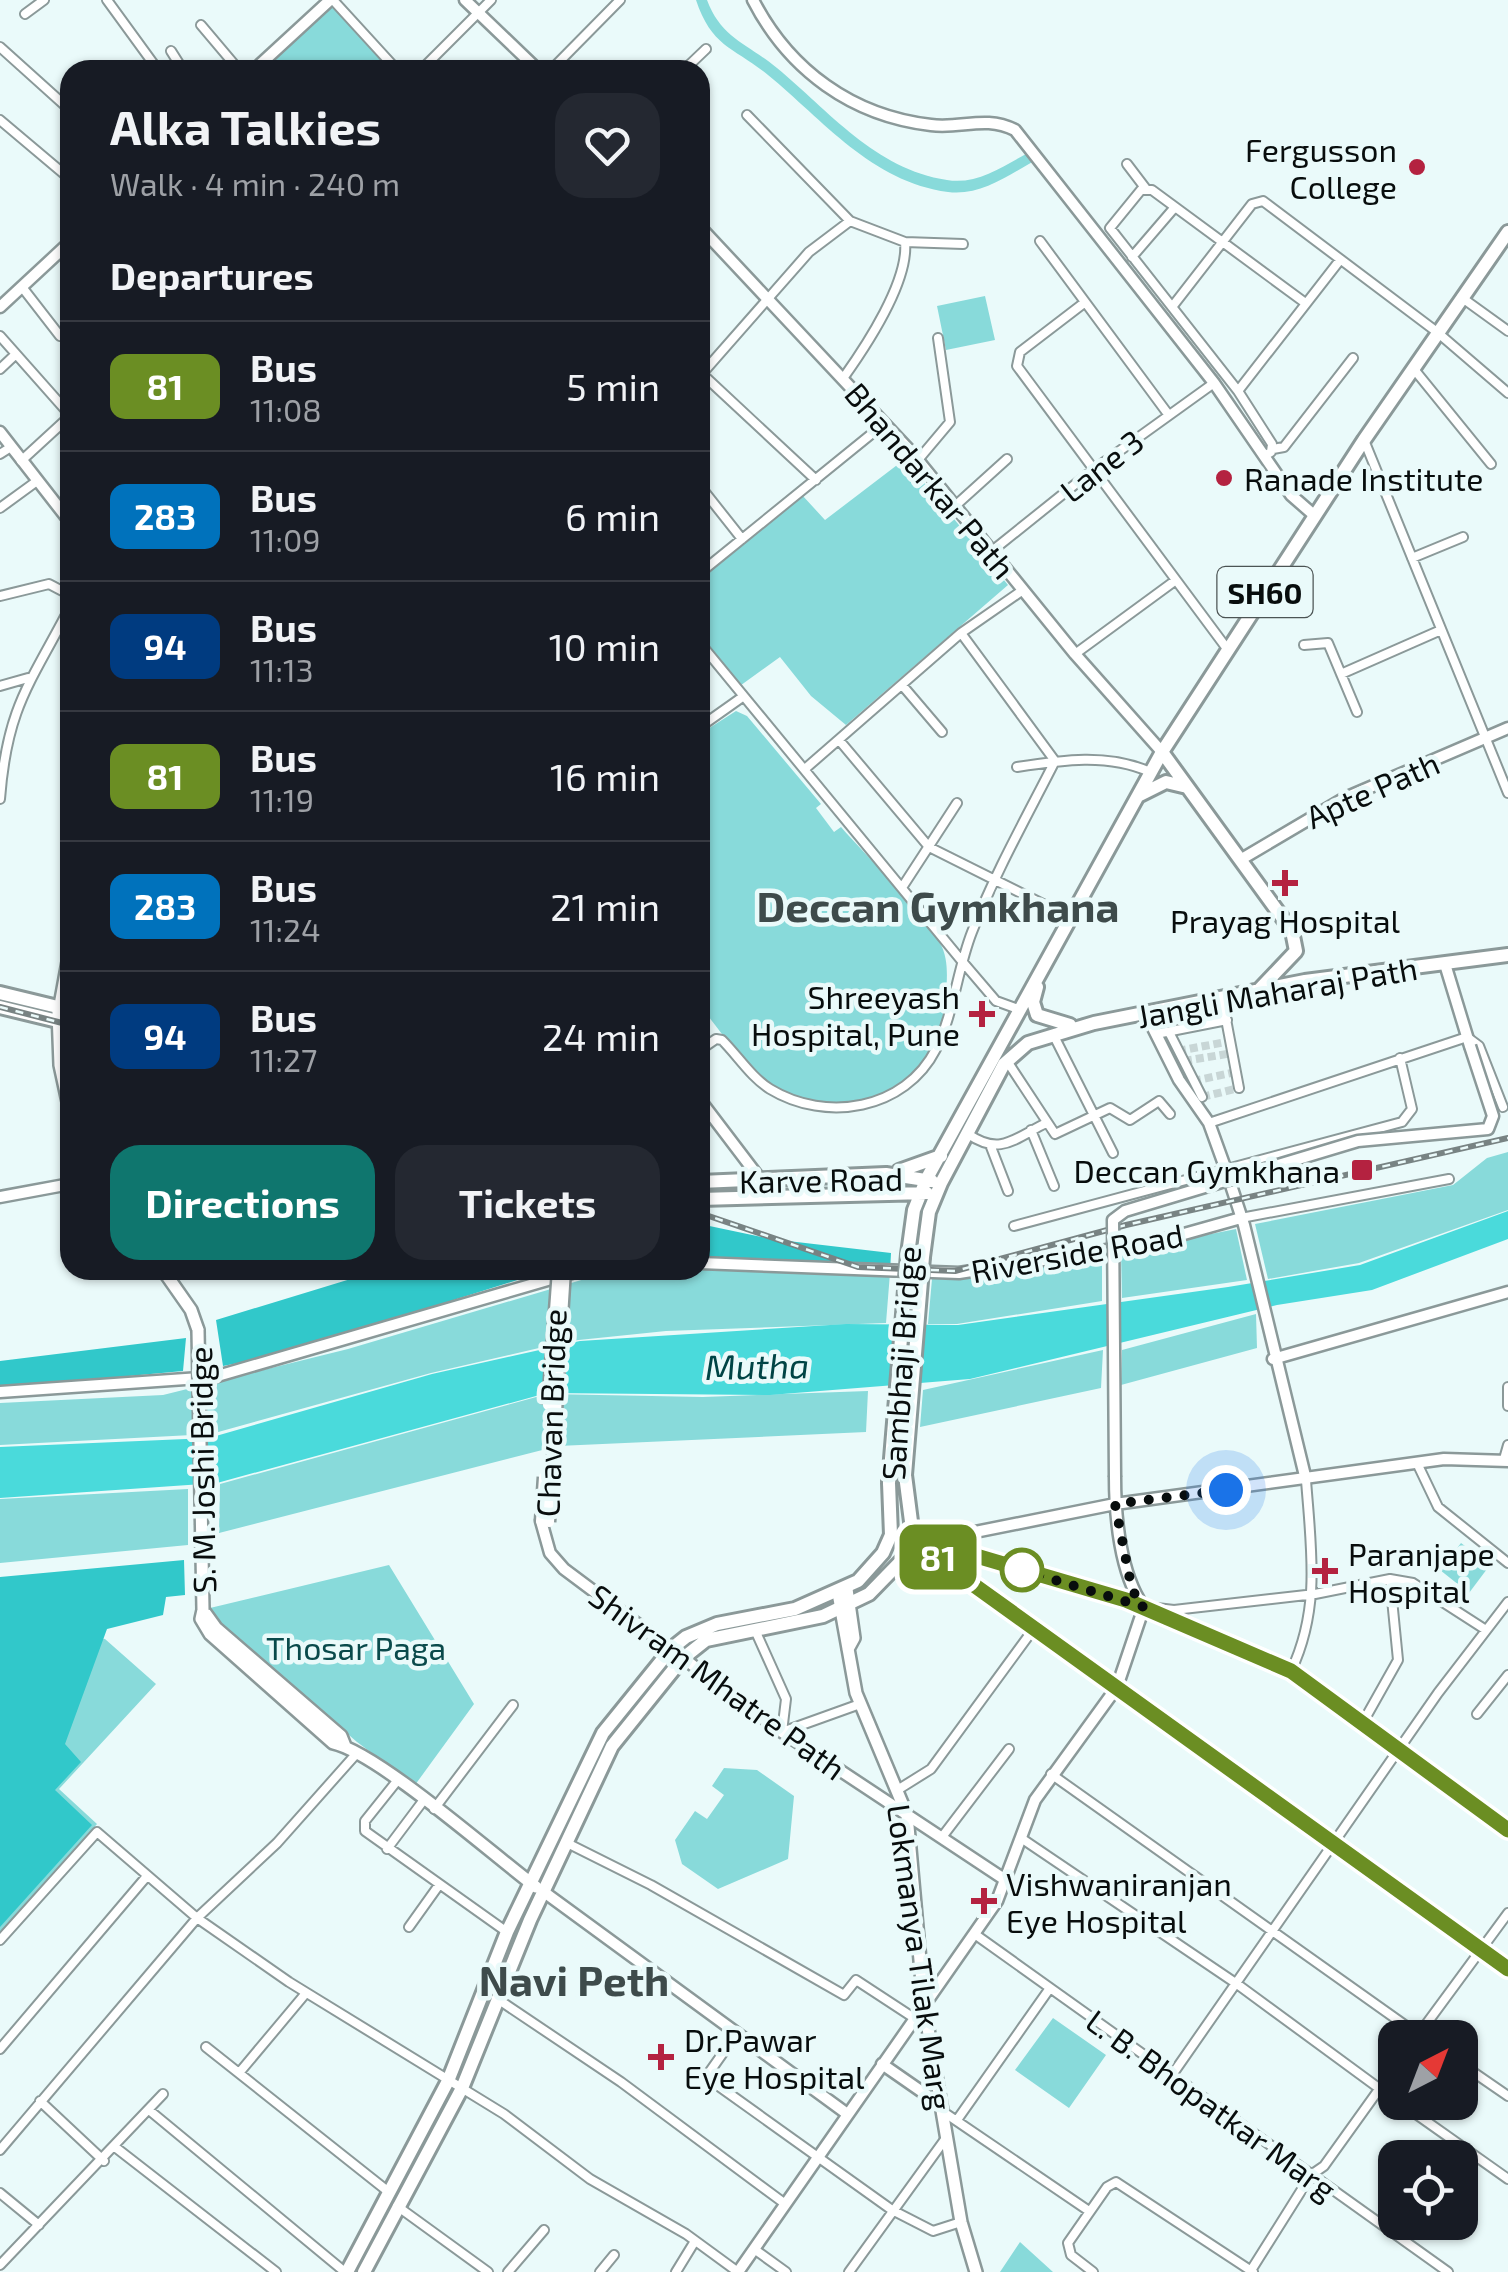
<!DOCTYPE html>
<meta charset="utf-8">
<style>
:root{--surface:#171b24;--page:#242831;--text:#f1f3f6;--muted:#9ea1a6;--line:#363941;--accent:#0f766e}
body{margin:0;font-family:"Exo 2",sans-serif;background:var(--page);color:var(--text);height:100vh;display:flex;flex-direction:column;font-size:38px;white-space:nowrap}
*{box-sizing:border-box;margin:0}
p{font-size:32px;color:var(--muted)}
.icon{flex:none;width:55px;height:55px;fill:none;stroke:currentColor;stroke-width:2;stroke-linecap:round;stroke-linejoin:round}
.map{position:relative;flex:1;overflow:hidden}
.drawer{position:absolute;left:60px;top:60px;width:650px;height:1220px;display:flex;flex-direction:column;background:var(--surface);border-radius:30px;box-shadow:0 2px 8px #0004}
.drawer>*{flex:none}
.badge{padding:0 20px;border-radius:15px;font-size:35px;line-height:65px}
.needle{width:65px;rotate:42deg}
.fabs{position:absolute;left:1378px;top:2020px;display:grid;gap:20px}
.fabs a{display:grid;place-items:center;width:100px;height:100px;border-radius:20px;background:var(--surface);box-shadow:0 2px 8px #0004;font-size:50px}
.you{position:absolute;width:50px;height:50px;margin:-25px;border:8px solid #fff;border-radius:50%;background:#1a73e8;box-shadow:0 0 0 15px #1a73e833}
.map>.badge{position:absolute;translate:-50% -50%;box-shadow:0 0 0 5px #fff}
h2{padding:0 50px;font-size:38px;line-height:90px}
.round{display:grid;place-items:center;flex:none;width:105px;height:105px;border-radius:30px;background:var(--page)}
.summary{display:flex;align-items:center;justify-content:space-between;height:170px;padding:0 50px}
h1{font-size:48px;font-weight:700;line-height:75px}
.primary-button{display:flex;gap:20px;margin-top:auto;padding:20px 50px}
.primary-button a{flex:1;height:115px;border-radius:30px;background:var(--accent);color:#fff;font-size:40px;font-weight:700;line-height:115px;text-align:center}
.primary-button a+a{background:var(--page);color:var(--text)}
ul{padding:0;list-style:none}
li{display:flex;align-items:center;gap:30px;height:130px;padding:0 50px;border-top:2px solid var(--line)}
li div{flex:1}
li b{display:block;font-size:38px}
li em{font-style:normal}
li .badge{min-width:110px;font-weight:700;text-align:center}
.map>svg:first-child{display:block}
</style>
<div class="map">
<svg width="1508" height="2272" viewBox="0 0 1508 2272">
<rect width="100%" height="100%" fill="#eafafa"/>
<path fill="#88dada" d="M696 0H707C721 38 748 44 777 68 829 111 875 169 947 180 976 185 1002 167 1026 154L1034 161C1007 176 980 196 948 192 872 182 823 120 768 75 734 47 712 48 696 0Z
M330 4 391 70H259Z
M985 296 995 340 946 350 937 306Z
M905 459 1008 585 846 725 811 696 780 657 737 688 700 639V577L802 495 825 520Z
M736 711 747 716 821 804 816 808 834 832 841 827C867 857 923 911 940 943 949 959 947 978 946 995 940 1076 870 1128 790 1097 752 1081 726 1037 700 1006V734Z
M1508 1152V1210L1359 1263 1268 1279 1255 1224 1453 1185 1487 1158Z
M1236 1229 1247 1280 1122 1298 1121 1252Z
M1102 1256V1301L957 1324H928L932 1279Z
M700 1266 890 1273 886 1323 666 1331 569 1341 431 1373 211 1434 0 1445V1403L163 1395 348 1349 615 1270H700Z
M1256 1314 1257 1348 1121 1385 1122 1350Z
M1103 1350 1101 1388 920 1427 923 1390Z
M868 1391 866 1432 558 1446 219 1533 220 1484 547 1394 703 1397Z
M188 1489V1545L0 1563V1499Z
M1461 1543 1490 1565 1469 1593 1440 1570Z
M389 1565 474 1704 415 1785 357 1742 216 1620 210 1608Z
M0 1622 105 1639 156 1684 59 1789 97 1824 0 1933Z
M724 1768 757 1770 794 1796 788 1859 718 1889 682 1864 675 1840 695 1811 707 1819 724 1795 712 1786Z
M1053 2018 1106 2055 1069 2108 1015 2070Z
M1020 2242 1053 2272H1000Z"/>
<path fill="#31c8ca" d="M700 1224 771 1239 891 1253 890 1272 700 1257Z
M380 1270H549L279 1355 223 1366 216 1320Z
M186 1338 183 1371 0 1388V1361Z
M184 1560 185 1595 166 1597 163 1615 107 1629 65 1744 81 1762 55 1790 92 1825 0 1927V1577Z"/>
<path fill="#4adadb" d="M1508 1211V1239L1372 1290 1277 1305 970 1379 770 1395 547 1393 217 1483 0 1498V1447L209 1438 432 1374 580 1341 846 1324 958 1325 1228 1287 1360 1265Z"/>
<g fill="none" stroke-linecap="round" stroke-linejoin="round">
<path stroke="#c8d6d6" stroke-width="8" stroke-dasharray="8 4" stroke-linecap="butt" d="M1178 1051 1231 1041
M1184 1061 1233 1053
M1193 1081 1236 1072
M1202 1097 1239 1088"/>
<defs>
<path id="minor" d="M107 0 158 70
M333 0 397 70
M25 14 44 0
M201 25 239 70
M0 47 70 110
M171 51 183 70
M421 70 491 0
M551 70 620 0
M684 70 706 49
M747 115 850 221 905 242 963 244
M0 120 70 179
M1127 164 1146 189
M1040 241 1168 414
M1132 257 1175 207
M22 287 60 336
M1461 297 1508 331
M1084 303 1020 352 1017 366 1228 650
M1172 307 1252 204 1263 201 1437 332 1508 393
M0 336 70 415
M1413 368 1491 464
M0 369 16 354
M700 372 816 480
M700 376 809 252 850 221
M844 377C866 346 909 281 905 242
M1238 391 1340 260
M1364 440 1508 793
M1273 449 1284 447 1353 358
M0 454 11 447
M1264 456 1271 452 1272 444 1238 391 1110 228 1141 190H1152L1304 302
M918 460 950 422 938 338
M21 461 70 416
M700 486 742 539
M955 506 1007 459
M0 508 37 481
M992 551 1093 470 1214 383
M1412 558 1463 537
M700 573 885 423
M0 596 49 584 70 595
M961 633 1055 761
M700 643 961 960 996 1001 1018 1009
M1304 645 1328 643 1357 712
M1075 654 1176 580
M1341 674 1441 630
M902 685 942 732
M0 686 28 678
M700 727 741 698
M839 740 929 847 1069 917
M1017 767C1062 760 1108 753 1150 772
M806 768 961 633 1023 590
M0 799C7 707 30 684 70 607
M903 886 957 803
M1222 998 1239 1088
M1169 1032 1202 1097
M1053 1034 1113 1153
M1156 1034 1227 1020
M700 1050 716 1039 722 1040C738 1056 751 1077 770 1089 826 1123 905 1110 936 1049 954 1013 957 970 972 932 995 873 1026 818 1055 761
M1007 1061 1055 1134 1110 1108 1130 1120 1159 1101 1170 1114
M1209 1123 1467 1037 1479 1046 1503 1107
M1031 1130 1054 1186
M968 1134C1000 1156 1014 1139 1046 1123
M991 1147 1008 1191
M1241 1218 1449 1179
M1014 1226 1402 1122 1412 1109 1400 1058
M1508 1387V1406
M1504 1459 1508 1445
M1417 1463 1438 1507 1508 1563
M1148 1607 1174 1610 1315 1594 1390 1579 1413 1583 1486 1630
M755 1630 786 1699 782 1732
M1291 1671C1321 1608 1311 1548 1306 1480
M1477 1714 1508 1675
M1362 1724 1398 1660 1390 1579
M782 1732 860 1704
M1051 1774 1423 2038
M397 1781 365 1821V1831L507 1932
M899 1789 931 1769 1035 1627
M434 1809 513 1705
M942 1837 1009 1749
M1021 1838 1237 1984 1395 2100
M565 1842 651 1885 844 1995 856 1980 914 2018
M387 1849 423 1801
M409 1927 439 1885
M976 1935 1448 2272
M0 1940 97 1832 197 1918 289 1982 504 2114 590 2179 686 2234 738 2272
M496 1998 621 2082 784 2203
M737 2033 706 2077 892 2210 933 2231 961 2222
M1416 2038 1508 1913
M206 2047 390 2193
M0 2049 147 1876
M1460 2063 1508 2096
M239 2073 306 1993
M1172 2075 1438 1693 1508 1602
M40 2101 104 2161
M1399 2102 1508 2179
M149 2110 345 2272
M942 2111 1089 2211
M957 2120 1050 1988
M115 2147 276 2272
M0 2150 197 1918 277 1843 357 1753
M0 2193 39 2225
M397 2206 488 2272
M754 2249 786 2272
M0 2265 163 2094
M508 2272 544 2230
M600 2272 614 2255
M676 2272 695 2241
M849 2272 946 2138
M1093 2272 1071 2255 1068 2243 1107 2187 1116 2182 1253 2272
M1250 2272 1311 2175 1324 2166 1395 2067"/>
<path id="tertiary" d="M465 0 538 70
M753 0C789 70 852 116 931 125 962 129 985 115 1015 130L1214 383 1291 495 1315 516
M254 70 330 0
M700 227 912 453 1075 654 1162 752
M0 307 70 242
M0 432 70 522
M1240 860 1345 798 1508 728
M1445 964 1470 1046
M59 1008 70 948
M1145 1012 1179 1080 1209 1123 1226 1170 1244 1225 1306 1480
M700 1100 760 1179 761 1196
M0 1197 70 1184
M700 1263 959 1273 1152 1243 1241 1218
M1273 1359 1508 1292
M0 1392 214 1377 582 1270
M1115 1477C1115 1517 1120 1573 1143 1606
M541 1521 550 1553 564 1569 782 1732 1007 1881
M891 1535 929 1541 1126 1600 1291 1671 1508 1830
M913 1537 964 1578 1508 1969
M930 1541 1115 1504 1444 1459 1508 1461
M544 1892 846 2113
M882 2064 941 2105
M738 2272 997 1901 1035 1800 1117 1687 1144 1607"/>
<path id="secondary" d="M58 1012 60 1065 70 1111
M163 1270 191 1310 198 1330
M847 1589 854 1638 848 1649
M838 1593 856 1693 907 1815 924 2005 961 2222 976 2272
M203 1610 201 1619 210 1634 333 1743C378 1753 492 1854 536 1887
M203 1610 216 1628 341 1736 345 1746"/>
<path id="primary" d="M1162 752 1292 931 1296 951 1259 990
M1138 796 1166 782 1187 787
M1037 987 1033 1002 1037 1015 1070 1025
M0 993 70 1010
M0 1007 70 1024
M899 1171 941 1156
M700 1182 886 1174 932 1181
M700 1199 927 1193
M908 1254 914 1210 926 1180 1162 752 1364 440 1508 232
M923 1257 929 1212 941 1183 1004 1064 1028 1043 1094 1023 1305 981 1508 955
M347 2272 448 2081 507 1932 603 1733 671 1649 686 1637 717 1624 795 1609 858 1581 883 1553 891 1535 889 1483
M364 2272 462 2088 530 1920 612 1746 682 1659 706 1640 823 1616 869 1594 907 1555 913 1537 905 1475"/>
</defs>
<use href="#minor" stroke="#8b9999" stroke-width="12"/>
<use href="#tertiary" stroke="#8b9999" stroke-width="15"/>
<use href="#secondary" stroke="#8b9999" stroke-width="16"/>
<use href="#primary" stroke="#8b9999" stroke-width="18"/>
<use href="#minor" stroke="#fff" stroke-width="8"/>
<use href="#tertiary" stroke="#fff" stroke-width="10"/>
<use href="#secondary" stroke="#fff" stroke-width="11"/>
<use href="#primary" stroke="#fff" stroke-width="12"/>
<defs>
<path id="rail" d="M0 1007 70 1025
M700 1213 858 1267 955 1271 1126 1225 1508 1138"/>
</defs>
<use href="#rail" stroke="#788383" stroke-width="6"/>
<use href="#rail" stroke="#eafafa" stroke-width="2.5" stroke-dasharray="8" stroke-linecap="butt"/>
<defs>
<path id="tertiary-bridge" d="M548 1405 558 1270
M1115 1477 1113 1220 1125 1211 1358 1141 1488 1129 1493 1116 1470 1046
M541 1521 544 1477
M549 1522 565 1270"/>
<path id="secondary-bridge" d="M198 1330 203 1610"/>
<path id="primary-bridge" d="M905 1475 923 1257
M889 1483 908 1254"/>
</defs>
<use href="#tertiary-bridge" stroke="#8b9999" stroke-width="15" stroke-linecap="butt"/>
<use href="#secondary-bridge" stroke="#8b9999" stroke-width="16" stroke-linecap="butt"/>
<use href="#primary-bridge" stroke="#8b9999" stroke-width="18" stroke-linecap="butt"/>
<use href="#tertiary-bridge" stroke="#fff" stroke-width="10"/>
<use href="#secondary-bridge" stroke="#fff" stroke-width="11"/>
<use href="#primary-bridge" stroke="#fff" stroke-width="12"/>
</g>
<g fill="none" stroke-linecap="round" stroke-linejoin="round">
<defs>
<path id="line" d="M1508 1830 1291 1671 1126 1600 912 1537 964 1578 1508 1969"/>
</defs>
<use href="#line" stroke="#fff" stroke-width="22"/>
<use href="#line" stroke="#6b8e23" stroke-width="15"/>
<path stroke="#080d0d" stroke-width="10" stroke-dasharray="0 18" d="M1022 1570 1144 1607 1132 1590 1115 1504 1226 1490"/>
</g>
<g fill="#b42240" stroke="#eafafa" stroke-width="4">
<circle cx="1417" cy="167" r="10"/>
<circle cx="1224" cy="478" r="10"/>
<path d="M1280 868h10v10h10v10h-10v10h-10v-10h-10v-10h10z"/>
<path d="M977 999h10v10h10v10h-10v10h-10v-10h-10v-10h10z"/>
<rect x="1350" y="1158" width="24" height="24" rx="5"/>
<path d="M1320 1556h10v10h10v10h-10v10h-10v-10h-10v-10h10z"/>
<path d="M979 1886h10v10h10v10h-10v10h-10v-10h-10v-10h10z"/>
<path d="M656 2042h10v10h10v10h-10v10h-10v-10h-10v-10h10z"/>
</g>
<circle fill="#fff" stroke="#6b8e23" stroke-width="5" cx="1022" cy="1570" r="20"/>
<g text-anchor="middle" dominant-baseline="central" stroke-width="9" stroke-linejoin="round" paint-order="stroke">
<rect fill="#eafafa" stroke="#4c5454" stroke-width="2.5" x="1217.5" y="567" width="95" height="50" rx="8"/>
<g font-size="30" font-weight="bold" fill="#080d0d">
<text x="1265" y="592">SH60</text>
</g>
<g font-size="32" fill="#080d0d" stroke="#eafafa" text-anchor="start">
<text x="1397" y="149" text-anchor="end">Fergusson<tspan x="1397" dy="37">College</tspan></text>
<text x="1244" y="478">Ranade Institute</text>
<text x="1285" y="920" text-anchor="middle">Prayag Hospital</text>
<text x="960" y="996" text-anchor="end">Shreeyash<tspan x="960" dy="37">Hospital, Pune</tspan></text>
<text x="1340" y="1170" text-anchor="end">Deccan Gymkhana</text>
<text x="1348" y="1553">Paranjape<tspan x="1348" dy="37">Hospital</tspan></text>
<text x="1006" y="1883">Vishwaniranjan<tspan x="1006" dy="37">Eye Hospital</tspan></text>
<text x="684" y="2039">Dr.Pawar<tspan x="684" dy="37">Eye Hospital</tspan></text>
</g>
<g font-size="32" fill="#080d0d" stroke="#eafafa">
<text transform="translate(1101 465) rotate(-38)">Lane 3</text>
<text transform="translate(931 480) rotate(50)">Bhandarkar Path</text>
<text transform="translate(1372 789) rotate(-24)">Apte Path</text>
<text transform="translate(1277 991) rotate(-10)">Jangli Maharaj Path</text>
<text transform="translate(821 1179) rotate(-1)">Karve Road</text>
<text transform="translate(1077 1252) rotate(-10)">Riverside Road</text>
<text transform="translate(900 1363) rotate(-86)">Sambhaji Bridge</text>
<text transform="translate(550 1413) rotate(-88)">Chavan Bridge</text>
<text transform="translate(201 1470) rotate(-91)">S. M. Joshi Bridge</text>
<text transform="translate(718 1681) rotate(36)">Shivram Mhatre Path</text>
<text transform="translate(921 1957) rotate(82)">Lokmanya Tilak Marg</text>
<text transform="translate(1212 2104) rotate(36)">L. B. Bhopatkar Marg</text>
</g>
<g font-size="32" fill="#0a4a4b" stroke="#eafafa">
<text x="356" y="1647">Thosar Paga</text>
</g>
<g font-size="35" font-style="italic" fill="#004445" stroke="#eafafa">
<text transform="translate(757 1365) rotate(-1)">Mutha</text>
</g>
<g font-size="42" font-weight="bold" fill="#3e4b4b" stroke="#eafafa">
<text x="938" y="905">Deccan Gymkhana</text>
<text x="574" y="1979">Navi Peth</text>
</g>
</g>
</svg>
<div class="fabs">
<a><svg class="needle" viewBox="-14 -14 28 28"><path d="M0-13l5 13h-10z" fill="#e53935"/><path d="M0 13l5-13h-10z" fill="#9ea1a6"/></svg></a>
<a><svg class="icon" aria-label="locate" viewBox="0 0 24 24"><circle cx="12" cy="12" r="6"/><path d="M12 2v4M12 18v4M2 12h4M18 12h4"/></svg></a>
</div>
<div class="you" style="left:1226px;top:1490px"></div>
<b class="badge" style="left:938px;top:1557px;background:#6b8e23;color:#fff">81</b>
<section class="drawer">
<div class="summary"><div><h1>Alka Talkies</h1><p>Walk · 4 min · 240 m</p></div><a class="round"><svg class="icon" aria-label="heart" viewBox="0 0 24 24"><path d="M12 20l-8-8c-3-5 5-10 8-4 3-6 11-1 8 4z"/></svg></a></div>
<h2>Departures</h2>
<ul>
<li><span class="badge" style="background:#6b8e23;color:#fff">81</span><div><b>Bus</b><p>11:08</p></div><em>5 min</em></li>
<li><span class="badge" style="background:#0072bc;color:#fff">283</span><div><b>Bus</b><p>11:09</p></div><em>6 min</em></li>
<li><span class="badge" style="background:#003b80;color:#fff">94</span><div><b>Bus</b><p>11:13</p></div><em>10 min</em></li>
<li><span class="badge" style="background:#6b8e23;color:#fff">81</span><div><b>Bus</b><p>11:19</p></div><em>16 min</em></li>
<li><span class="badge" style="background:#0072bc;color:#fff">283</span><div><b>Bus</b><p>11:24</p></div><em>21 min</em></li>
<li><span class="badge" style="background:#003b80;color:#fff">94</span><div><b>Bus</b><p>11:27</p></div><em>24 min</em></li>
</ul>
<div class="primary-button"><a>Directions</a><a>Tickets</a></div>
</section>
</div>
